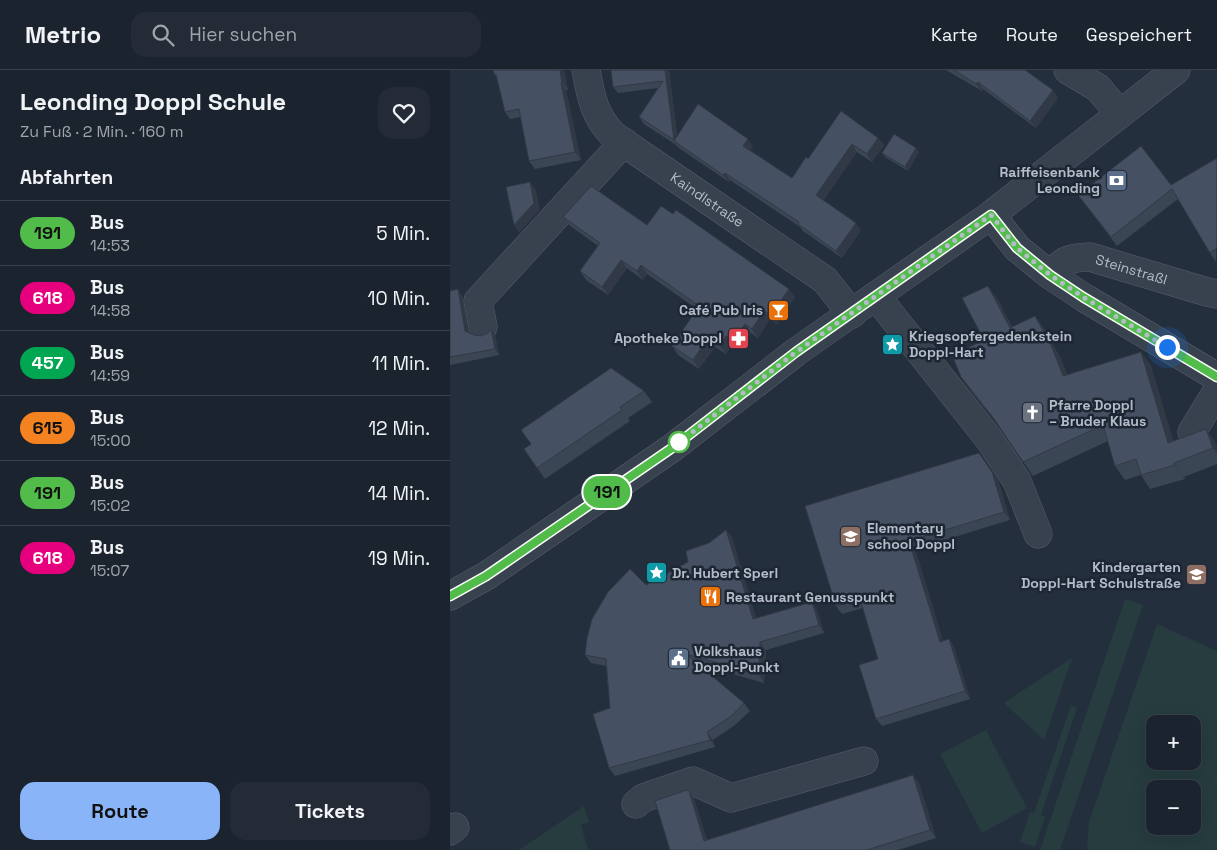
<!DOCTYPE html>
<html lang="de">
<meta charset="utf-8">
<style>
:root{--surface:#1b232e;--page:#242b36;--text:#f1f3f6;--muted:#a0a4aa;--line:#39404a;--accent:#8ab4f8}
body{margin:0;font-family:"Space Grotesk",sans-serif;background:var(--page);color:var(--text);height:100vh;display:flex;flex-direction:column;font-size:19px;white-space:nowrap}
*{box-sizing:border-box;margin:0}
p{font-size:16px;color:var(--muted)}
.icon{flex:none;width:28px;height:28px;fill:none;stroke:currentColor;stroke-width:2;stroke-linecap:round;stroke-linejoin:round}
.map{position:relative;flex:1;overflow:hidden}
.panel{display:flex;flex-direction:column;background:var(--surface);width:450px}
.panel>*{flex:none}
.badge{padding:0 10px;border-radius:16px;font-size:18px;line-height:32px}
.fabs{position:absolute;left:696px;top:645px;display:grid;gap:10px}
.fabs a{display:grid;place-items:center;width:55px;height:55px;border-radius:10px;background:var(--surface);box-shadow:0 5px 20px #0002,0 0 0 1px var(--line);font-size:25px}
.you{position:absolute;width:25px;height:25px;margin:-12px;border:4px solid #fff;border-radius:50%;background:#1a73e8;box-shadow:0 0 0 8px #1a73e833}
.map>.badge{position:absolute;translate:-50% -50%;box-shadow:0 0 0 2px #fff}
h2{padding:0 20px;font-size:19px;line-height:45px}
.round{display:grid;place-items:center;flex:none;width:52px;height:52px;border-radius:15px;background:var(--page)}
.headline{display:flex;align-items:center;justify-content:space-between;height:85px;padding:0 20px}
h1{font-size:24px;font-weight:700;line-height:38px}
.button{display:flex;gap:10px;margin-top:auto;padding:10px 20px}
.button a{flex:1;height:58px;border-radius:15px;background:var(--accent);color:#111;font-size:20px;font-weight:700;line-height:58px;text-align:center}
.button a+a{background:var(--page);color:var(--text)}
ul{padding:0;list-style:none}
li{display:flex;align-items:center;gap:15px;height:65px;padding:0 20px;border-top:1px solid var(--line)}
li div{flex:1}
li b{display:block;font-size:19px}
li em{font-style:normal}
li .badge{min-width:55px;font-weight:700;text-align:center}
header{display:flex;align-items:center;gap:30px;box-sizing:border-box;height:70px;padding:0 25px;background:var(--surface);border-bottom:1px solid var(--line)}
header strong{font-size:24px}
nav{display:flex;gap:28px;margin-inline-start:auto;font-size:18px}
.search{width:350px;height:45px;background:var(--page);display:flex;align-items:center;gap:12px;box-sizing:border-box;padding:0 18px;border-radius:15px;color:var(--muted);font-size:19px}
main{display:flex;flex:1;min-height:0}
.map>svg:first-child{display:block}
</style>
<header>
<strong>Metrio</strong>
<div class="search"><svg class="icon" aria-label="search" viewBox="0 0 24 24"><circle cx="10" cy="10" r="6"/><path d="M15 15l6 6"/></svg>Hier suchen</div>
<nav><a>Karte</a><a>Route</a><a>Gespeichert</a></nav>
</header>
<main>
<section class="panel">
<div class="headline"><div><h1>Leonding Doppl Schule</h1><p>Zu Fuß · 2 Min. · 160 m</p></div><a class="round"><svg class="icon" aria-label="heart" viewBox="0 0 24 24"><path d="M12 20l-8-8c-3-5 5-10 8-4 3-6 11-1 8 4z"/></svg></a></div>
<h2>Abfahrten</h2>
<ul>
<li><span class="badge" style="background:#51bc4a;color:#111">191</span><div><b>Bus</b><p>14:53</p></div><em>5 Min.</em></li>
<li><span class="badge" style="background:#e6007e;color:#fff">618</span><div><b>Bus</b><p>14:58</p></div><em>10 Min.</em></li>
<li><span class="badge" style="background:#00a651;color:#fff">457</span><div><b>Bus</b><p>14:59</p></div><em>11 Min.</em></li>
<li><span class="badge" style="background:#f58220;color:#111">615</span><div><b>Bus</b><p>15:00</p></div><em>12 Min.</em></li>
<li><span class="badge" style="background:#51bc4a;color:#111">191</span><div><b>Bus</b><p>15:02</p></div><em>14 Min.</em></li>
<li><span class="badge" style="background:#e6007e;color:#fff">618</span><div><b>Bus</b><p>15:07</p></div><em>19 Min.</em></li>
</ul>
<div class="button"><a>Route</a><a>Tickets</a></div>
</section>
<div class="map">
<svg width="767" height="780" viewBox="0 0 767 780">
<rect width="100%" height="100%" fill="#242f3e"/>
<path fill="#263c3f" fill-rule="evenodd" d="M675 529 693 535 610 780H590Z
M707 554 767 581V780H637L639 752ZM705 654H742V691H705ZM705 719H742V756H705Z
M622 588 594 670 554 633Z
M621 635 627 638 591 745 595 747 585 777 570 772 580 742 584 743Z
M536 660 577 738 532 763 490 684Z
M134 736 139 752 131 755 138 780H69Z"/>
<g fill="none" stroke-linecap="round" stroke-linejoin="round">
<defs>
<g id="minor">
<path id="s1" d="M136 0C141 27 144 46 164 66L375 210 402 244"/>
<path d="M618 0 648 18 670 44"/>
<path d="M541 145 567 178 600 205 633 227 767 307"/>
<path id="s2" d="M600 205C615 189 618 188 640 187L757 222 767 224"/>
<path d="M426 226 539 369 567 411 588 464"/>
<path d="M33 257 28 231 174 72"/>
<path d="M742 362 767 321"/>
<path d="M0 526 36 506 222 378 346 282 541 145 726 0"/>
<path d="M186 734 193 728 243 711 281 728 414 691"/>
<path d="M0 761 5 757"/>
</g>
</defs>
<use href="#minor" stroke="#565f6c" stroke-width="29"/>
<use href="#minor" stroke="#38414e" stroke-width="28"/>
</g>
<path fill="#3b4654" d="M43 0H114L118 20H116L131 90 85 99 79 91 70 47 60 49 55 42 47 8 44 4Z
M161 0H219L227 65 303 76 300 80 342 108 358 89 391 41 428 68 434 75 422 92 407 82 373 130 411 160 392 188 353 161 350 157 280 110 279 112 229 78 226 75 194 54 189 47 208 18 168 23 163 17Z
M496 0H575L608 28 586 58 533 19 532 21Z
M469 82 458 101 435 87 432 83Z
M767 88 766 192 760 183 728 129 667 176 628 125 721 115Z
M113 147 197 155 345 227 327 254 320 249 308 268 301 263 290 279 282 274 276 284 265 277 249 299 228 285 222 276 247 239 197 204 193 210 177 198 158 225 136 210 130 201 148 176 119 155Z
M0 221 12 226 19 263 24 265 45 266 49 285 0 295Z
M548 230 562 257 585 246 595 260 611 289 617 305 691 282 701 296 723 371 756 359 765 372 767 377V394L734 407 735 409 700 419 691 405 675 410 665 396 658 371 583 406 549 356 521 321 511 307 534 270Z
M194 321 202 332 178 348 180 351 95 409 74 379Z
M548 410 560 450 465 479 493 571 499 569 504 577 520 629 432 656 426 649 428 589 413 538 392 544 386 536 355 436Z
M276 460 282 468 306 548 367 540 374 563 316 580 314 613 247 594 294 633 300 641 285 655 263 670 265 677 165 706 159 698 160 638 156 596 141 593 135 585 196 515 238 492 259 473Z
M469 713 486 768 448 780H220L239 721 244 729 257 770Z"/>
<path fill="#303945" d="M110 0H114L118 20 112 13Z
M215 0H219L228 74 224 70Z
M528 12 533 19 532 21 526 14Z
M111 13 116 20 131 90 125 82Z
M603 20 608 28 586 58 580 51Z
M428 68 434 75 422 92 417 84Z
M298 69 303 76 299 83 293 76Z
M402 74 407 82 372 133 366 125Z
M466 78 469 82 458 101 455 97Z
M275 103 280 110 279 112 273 105Z
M80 112 86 120 90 140 69 163 64 155Z
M406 153 411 160 392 188 386 181Z
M171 190 177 198 158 225 152 217Z
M191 195 197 204 193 210 187 201Z
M538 216 548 230 569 272 560 258Z
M8 219 12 226 20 268 15 261Z
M339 219 345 227 327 254 321 245Z
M314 241 320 249 308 268 302 259Z
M585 246 595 260 611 289 622 320 613 306Z
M295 254 301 263 290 279 284 270Z
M41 259 45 266 49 285 45 279Z
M276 266 282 274 276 284 270 276Z
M258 268 265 277 249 299 243 290Z
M691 282 701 296 728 387 718 373Z
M756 359 765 372 767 377V383L763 378Z
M529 383 548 410 560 450 554 442Z
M724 393 734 407 735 409 725 395Z
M276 460 282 468 309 557 303 549Z
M459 471 465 479 496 580 490 572Z
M362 532 367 540 374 563 369 555Z
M499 569 504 577 520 629 515 621Z
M310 572 316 580 314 613 309 605Z
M257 662 263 670 265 677 260 670Z
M463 705 469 713 486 768 480 760Z
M239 721 244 729 260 778 254 771Z"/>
<path fill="#455162" stroke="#303945" d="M43 0H110L112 13H111L125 82 79 91 69 39 55 42 46 4H44Z
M161 0H215L224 70 189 47 213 11 163 17Z
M504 0H575L603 20 580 51 528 12 526 14Z
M248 34 298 69 293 76 342 108 356 87 358 89 391 41 428 68 417 84 402 74 366 125 406 153 386 181 348 154 349 152 275 103 273 105 224 71Z
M444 64 466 78 455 97 432 83Z
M691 76 721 115 767 88V178L760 183 722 119 661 167 628 125Z
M80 112 84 133 64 155 56 117Z
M141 116 197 155 211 136 223 144 226 140 339 219 321 245 314 241 302 259 295 254 284 270 276 266 270 276 258 268 243 290 222 276 249 236 191 195 187 201 171 190 152 217 130 201 150 173 113 147Z
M538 216 560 258 585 246 601 275 613 306 691 282 718 373 756 359 763 378 724 393 725 395 691 405 686 389 665 396 653 355 573 392 542 346 511 307 502 285 534 270 512 228Z
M8 219 15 261 24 265 31 266 38 263 41 259 45 279 0 287V221Z
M161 298 194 321 170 337 172 340 87 398 74 379 81 374 71 360Z
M529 383 542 402 554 442 459 471 490 572 499 569 515 621 426 649 409 595 428 589 410 529 386 536 355 436Z
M276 460 303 549 362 532 369 555 310 572 309 605 236 584 294 633 280 647 257 662 260 670 159 698 143 644 160 638 156 589 135 585 137 568 142 549 158 522 180 499 196 515 238 492 236 481 259 473Z
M463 705 480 760 417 780H220L205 731 237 720 239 721 254 771Z"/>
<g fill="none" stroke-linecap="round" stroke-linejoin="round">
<defs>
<path id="line" d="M0 526 36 506 222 378 346 282 541 145 567 178 600 205 633 227 767 307"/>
</defs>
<use href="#line" stroke="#fff" stroke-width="11"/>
<use href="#line" stroke="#51bc4a" stroke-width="8"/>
<path stroke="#b4bcc9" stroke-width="5" stroke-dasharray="0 9" d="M229 372 222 378 346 282 541 145 567 178 600 205 633 227 717 277"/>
</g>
<defs>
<symbol id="bank-square" viewBox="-11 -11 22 22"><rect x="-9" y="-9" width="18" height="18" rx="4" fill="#5c6f8a" stroke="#1d2633"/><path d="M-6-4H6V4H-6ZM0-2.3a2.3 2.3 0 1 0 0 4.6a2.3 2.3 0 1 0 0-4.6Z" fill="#fff"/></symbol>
<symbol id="bar-square" viewBox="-11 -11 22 22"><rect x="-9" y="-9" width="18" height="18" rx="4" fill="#e8710a" stroke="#1d2633"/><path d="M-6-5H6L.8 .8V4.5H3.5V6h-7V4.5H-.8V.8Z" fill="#fff"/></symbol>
<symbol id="pharmacy-square" viewBox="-11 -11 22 22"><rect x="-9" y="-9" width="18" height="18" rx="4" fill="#e0444e" stroke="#1d2633"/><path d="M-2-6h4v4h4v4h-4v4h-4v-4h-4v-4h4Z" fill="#fff"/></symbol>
<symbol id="sight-square" viewBox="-11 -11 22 22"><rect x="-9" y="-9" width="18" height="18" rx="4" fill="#0f9aa8" stroke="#1d2633"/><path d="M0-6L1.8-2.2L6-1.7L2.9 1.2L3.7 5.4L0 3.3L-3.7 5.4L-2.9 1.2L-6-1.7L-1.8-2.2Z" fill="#fff"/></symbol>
<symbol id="church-square" viewBox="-11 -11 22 22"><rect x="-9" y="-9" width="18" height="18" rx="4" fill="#6b7280" stroke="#1d2633"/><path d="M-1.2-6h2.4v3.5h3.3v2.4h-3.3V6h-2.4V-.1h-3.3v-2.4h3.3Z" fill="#fff"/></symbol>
<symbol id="school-square" viewBox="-11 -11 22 22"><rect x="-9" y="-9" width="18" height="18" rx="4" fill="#8d6e63" stroke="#1d2633"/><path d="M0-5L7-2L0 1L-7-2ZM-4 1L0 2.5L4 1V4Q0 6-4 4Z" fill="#fff"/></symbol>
<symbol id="restaurant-square" viewBox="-11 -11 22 22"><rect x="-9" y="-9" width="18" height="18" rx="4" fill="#e8710a" stroke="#1d2633"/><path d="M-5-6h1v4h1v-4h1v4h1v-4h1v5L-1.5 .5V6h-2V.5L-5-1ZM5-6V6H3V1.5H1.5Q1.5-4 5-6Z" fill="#fff"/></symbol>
<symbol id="civic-square" viewBox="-11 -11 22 22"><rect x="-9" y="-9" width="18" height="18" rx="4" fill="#5c6f8a" stroke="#1d2633"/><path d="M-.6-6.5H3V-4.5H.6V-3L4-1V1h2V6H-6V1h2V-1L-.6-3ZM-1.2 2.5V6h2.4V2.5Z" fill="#fff"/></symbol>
</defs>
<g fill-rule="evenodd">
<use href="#bank-square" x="654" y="98" width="25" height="25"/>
<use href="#bar-square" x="316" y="228" width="25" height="25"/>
<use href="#pharmacy-square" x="276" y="256" width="25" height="25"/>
<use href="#sight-square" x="430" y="262" width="25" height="25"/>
<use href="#church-square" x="570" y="330" width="25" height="25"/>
<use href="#school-square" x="388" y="454" width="25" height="25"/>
<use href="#sight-square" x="194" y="490" width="25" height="25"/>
<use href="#school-square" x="734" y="492" width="25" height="25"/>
<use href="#restaurant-square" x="248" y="514" width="25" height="25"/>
<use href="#civic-square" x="216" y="576" width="25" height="25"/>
</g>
<circle fill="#fff" stroke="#51bc4a" stroke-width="2.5" cx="229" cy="372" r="10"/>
<g text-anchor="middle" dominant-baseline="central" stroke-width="5" stroke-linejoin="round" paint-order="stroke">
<g font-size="14" font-weight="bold" fill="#b4bcc9" stroke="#1d2633" text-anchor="start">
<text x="650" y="102" text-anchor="end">Raiffeisenbank<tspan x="650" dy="16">Leonding</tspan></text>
<text x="313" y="240" text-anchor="end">Café Pub Iris</text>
<text x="459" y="266">Kriegsopfergedenkstein<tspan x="459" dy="16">Doppl-Hart</tspan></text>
<text x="272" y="268" text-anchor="end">Apotheke Doppl</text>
<text x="599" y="335">Pfarre Doppl<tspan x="599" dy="16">– Bruder Klaus</tspan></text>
<text x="417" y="458">Elementary<tspan x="417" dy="16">school Doppl</tspan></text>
<text x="731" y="497" text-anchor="end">Kindergarten<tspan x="731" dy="16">Doppl-Hart Schulstraße</tspan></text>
<text x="222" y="503">Dr. Hubert Sperl</text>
<text x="276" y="527">Restaurant Genusspunkt</text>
<text x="244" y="581">Volkshaus<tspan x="244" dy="16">Doppl-Punkt</tspan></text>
</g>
<g font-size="14" fill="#b4bcc9" stroke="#1d2633">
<text stroke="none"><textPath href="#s1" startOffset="186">Kaindlstraße</textPath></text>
<text stroke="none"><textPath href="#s2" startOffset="89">Steinstraßl</textPath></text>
</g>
</g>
</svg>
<div class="fabs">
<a>+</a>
<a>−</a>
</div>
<div class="you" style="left:717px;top:277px"></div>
<b class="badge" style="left:157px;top:422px;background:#51bc4a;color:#111">191</b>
</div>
</main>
